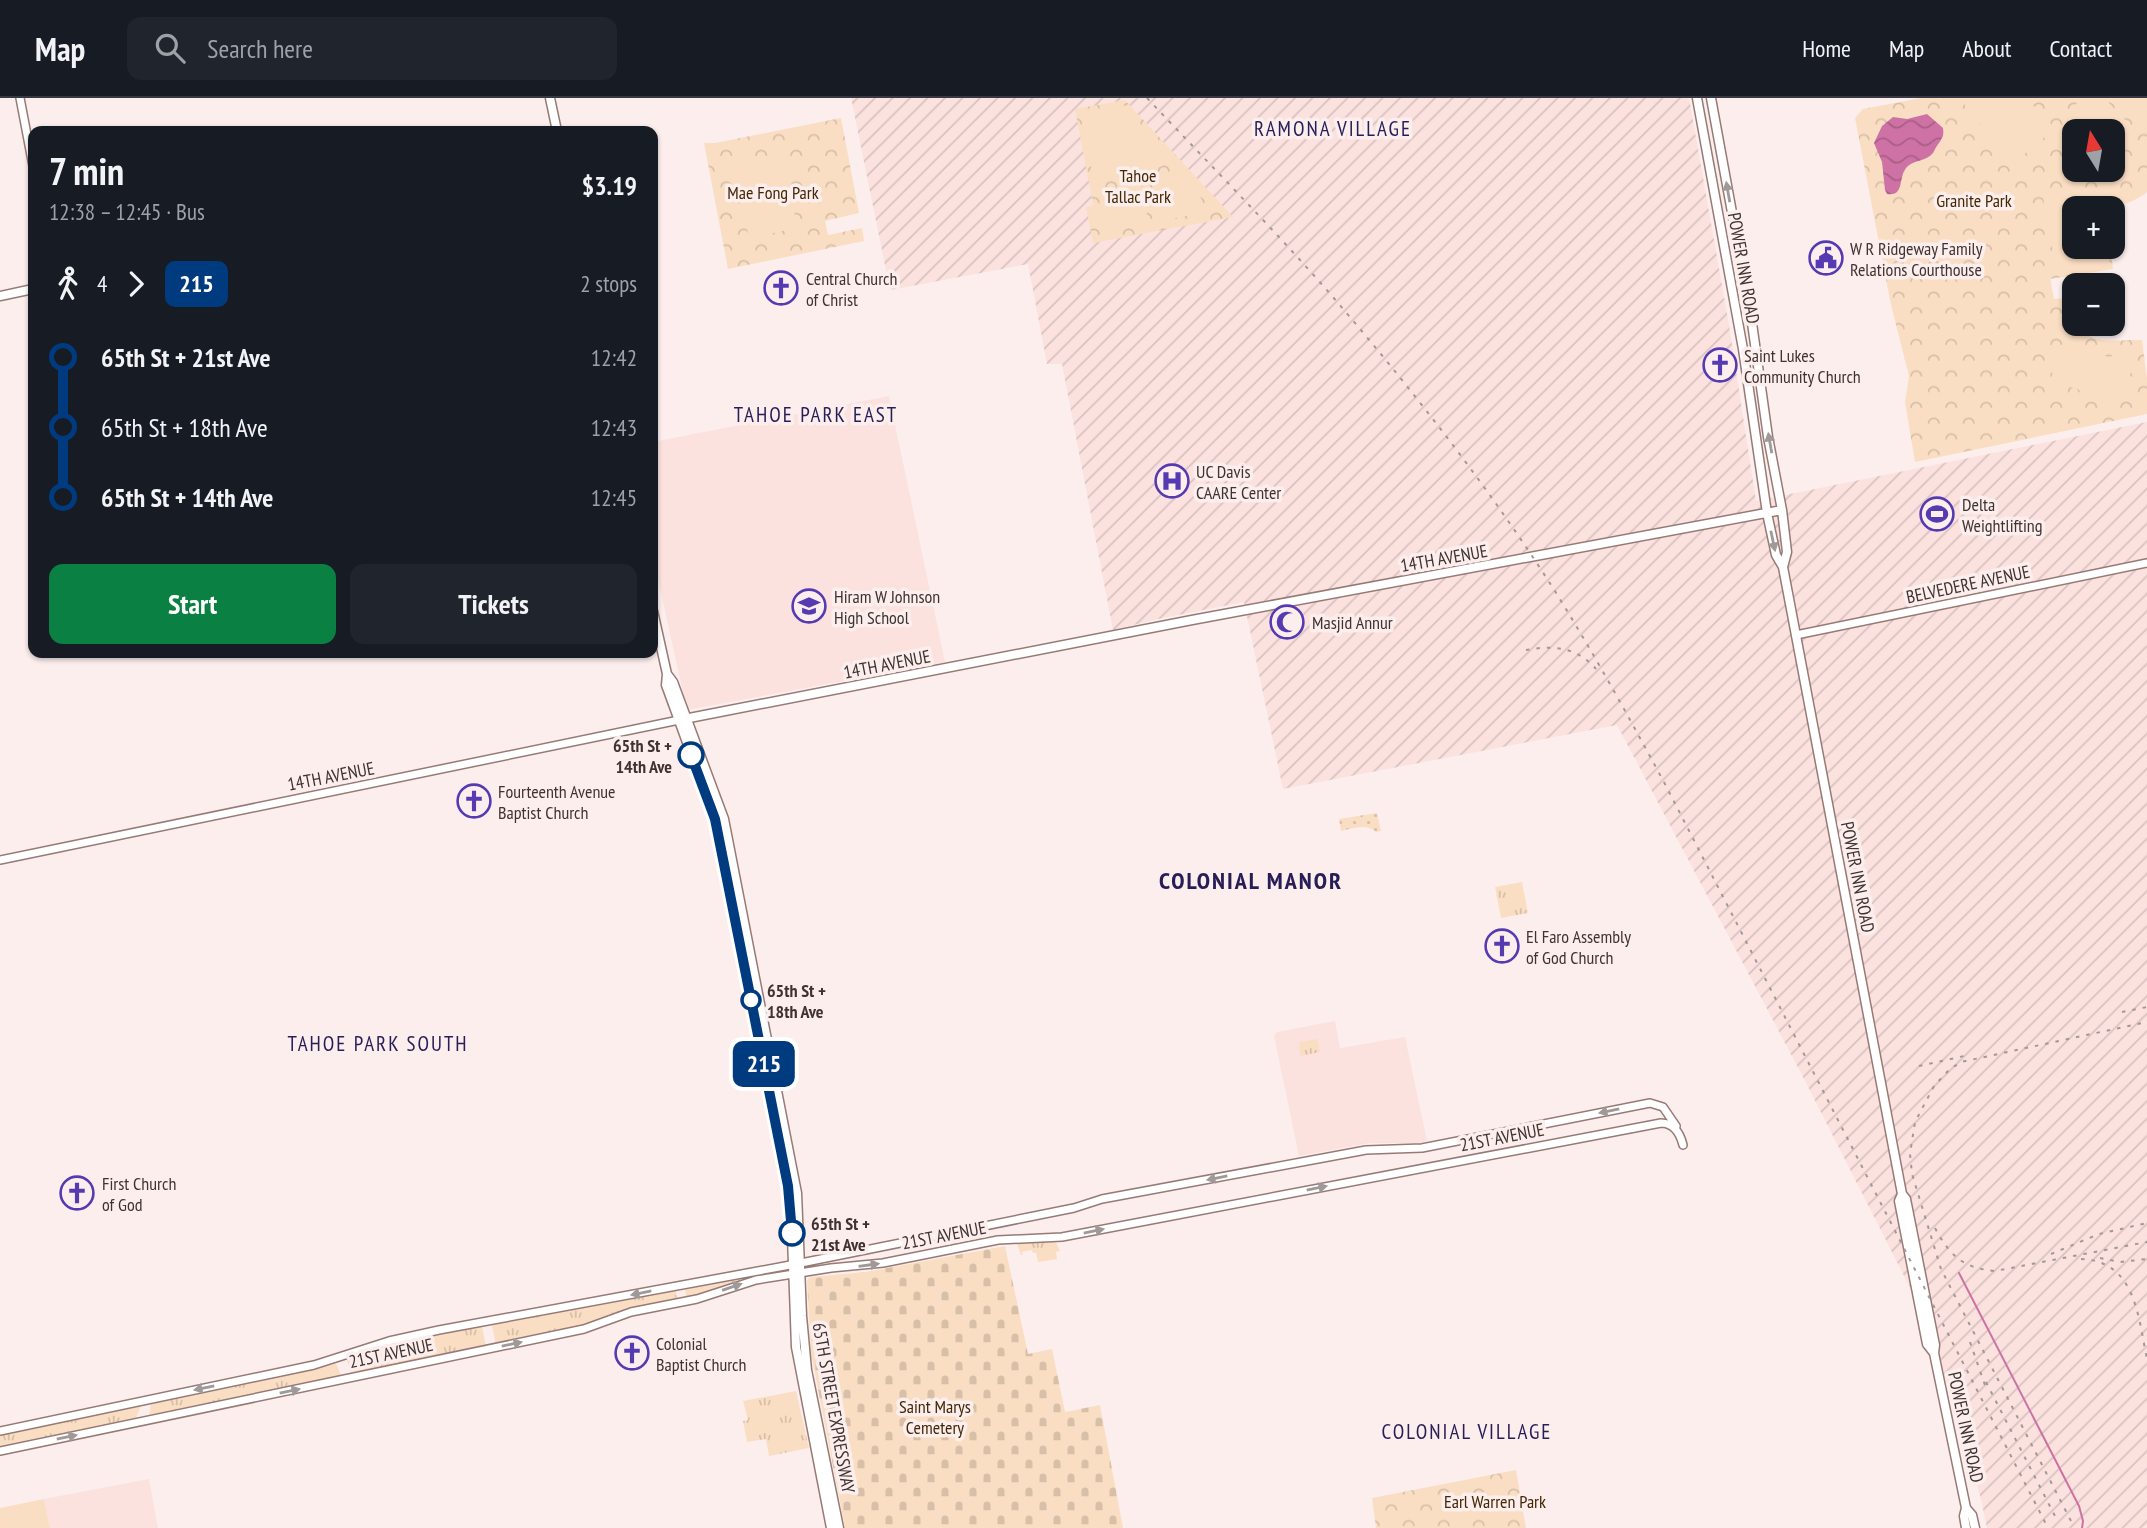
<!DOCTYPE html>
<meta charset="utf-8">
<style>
:root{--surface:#171b24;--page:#20242c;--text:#f1f3f6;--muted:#9ea1a6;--line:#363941;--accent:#0b8043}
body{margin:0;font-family:"PT Sans Narrow",sans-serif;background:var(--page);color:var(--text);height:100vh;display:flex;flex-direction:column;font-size:26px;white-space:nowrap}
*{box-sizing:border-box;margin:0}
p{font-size:23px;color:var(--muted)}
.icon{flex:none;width:38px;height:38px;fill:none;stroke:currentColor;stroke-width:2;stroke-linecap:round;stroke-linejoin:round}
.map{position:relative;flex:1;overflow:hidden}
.sheet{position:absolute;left:28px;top:28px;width:630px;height:532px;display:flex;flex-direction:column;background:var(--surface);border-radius:14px;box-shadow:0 2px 5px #0004}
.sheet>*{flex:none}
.badge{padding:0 14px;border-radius:10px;font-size:24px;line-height:46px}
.needle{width:46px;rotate:349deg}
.controls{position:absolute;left:2062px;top:21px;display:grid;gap:14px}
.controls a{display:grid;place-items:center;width:63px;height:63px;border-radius:14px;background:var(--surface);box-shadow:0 2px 5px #0004;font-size:35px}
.map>.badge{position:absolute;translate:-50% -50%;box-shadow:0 0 0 4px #fff}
.legs{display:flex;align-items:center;gap:10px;height:77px;padding:0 21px;font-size:23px}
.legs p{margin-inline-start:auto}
.summary{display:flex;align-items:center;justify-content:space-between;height:119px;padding:0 21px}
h1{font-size:38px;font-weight:800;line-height:52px}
.action{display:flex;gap:14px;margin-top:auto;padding:14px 21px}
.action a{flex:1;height:80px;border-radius:14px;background:var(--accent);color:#fff;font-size:28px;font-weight:800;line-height:80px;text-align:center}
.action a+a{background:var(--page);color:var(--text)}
ul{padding:0 21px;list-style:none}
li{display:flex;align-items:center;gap:24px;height:70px;font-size:26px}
li i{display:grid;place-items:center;width:10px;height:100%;margin:0 9px;background:currentColor}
li i::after{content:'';width:18px;height:18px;margin:-9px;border:5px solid;border-radius:50%;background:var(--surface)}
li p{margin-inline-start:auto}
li:first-child i{background:linear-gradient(#0000 50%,currentColor 0)}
li:last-child i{background:linear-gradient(currentColor 50%,#0000 0)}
header{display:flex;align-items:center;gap:42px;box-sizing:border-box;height:98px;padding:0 35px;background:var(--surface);border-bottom:2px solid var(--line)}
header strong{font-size:33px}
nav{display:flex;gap:38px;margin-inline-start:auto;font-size:24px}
.search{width:490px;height:63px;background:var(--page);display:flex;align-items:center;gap:18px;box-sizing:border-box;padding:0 24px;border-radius:14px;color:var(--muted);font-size:26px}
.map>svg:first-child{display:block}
</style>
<header>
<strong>Map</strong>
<div class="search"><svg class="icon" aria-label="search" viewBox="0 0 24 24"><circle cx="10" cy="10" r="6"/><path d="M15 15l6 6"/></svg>Search here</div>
<nav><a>Home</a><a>Map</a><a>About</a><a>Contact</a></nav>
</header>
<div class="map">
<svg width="2147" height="1430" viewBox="0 0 2147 1430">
<defs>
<pattern id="industrial-furrows" width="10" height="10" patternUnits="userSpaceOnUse" patternTransform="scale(1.75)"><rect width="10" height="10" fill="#fbe2df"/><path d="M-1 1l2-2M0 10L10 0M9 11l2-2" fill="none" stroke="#d8c2c0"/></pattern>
<pattern id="grass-tufts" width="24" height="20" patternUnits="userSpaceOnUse" patternTransform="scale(1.75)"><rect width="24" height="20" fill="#fadec3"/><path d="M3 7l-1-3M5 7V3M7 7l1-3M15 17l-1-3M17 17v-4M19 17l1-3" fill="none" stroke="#d7bfa8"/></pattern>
<pattern id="cemetery-stones" width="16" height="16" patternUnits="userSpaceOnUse" patternTransform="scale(1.75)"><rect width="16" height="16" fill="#fadec3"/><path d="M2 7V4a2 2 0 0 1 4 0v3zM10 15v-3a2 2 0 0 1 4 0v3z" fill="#d7bfa8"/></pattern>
<pattern id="park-crowns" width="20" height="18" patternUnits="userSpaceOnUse" patternTransform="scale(1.75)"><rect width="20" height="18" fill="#fadec3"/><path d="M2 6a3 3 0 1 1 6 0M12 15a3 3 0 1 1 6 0" fill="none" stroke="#d7bfa8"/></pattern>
<pattern id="garden-dots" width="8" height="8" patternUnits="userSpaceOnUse" patternTransform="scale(1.75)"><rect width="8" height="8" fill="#fadec3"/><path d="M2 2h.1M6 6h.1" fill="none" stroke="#d7bfa8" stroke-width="1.8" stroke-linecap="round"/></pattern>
<pattern id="water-waves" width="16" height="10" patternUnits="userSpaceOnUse" patternTransform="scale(1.75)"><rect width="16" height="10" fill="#ce72a5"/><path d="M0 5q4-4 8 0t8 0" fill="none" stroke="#a95e87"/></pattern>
</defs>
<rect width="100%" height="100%" fill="#fbeeed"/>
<path fill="#fbe2df" d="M889 298 945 564 687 612 653 459V344Z
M1335 923 1340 950 1405 939 1427 1043 1419 1045H1370L1299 1058 1274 938 1277 934Z
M149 1381 158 1430H50L44 1401Z"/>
<path fill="url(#industrial-furrows)" d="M851 0H1689L1729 227 1756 403 2147 324V1430H1987L1981 1401 1931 1231 1803 979 1617 627 1283 691 1244 504 1158 521 1113 532 1062 266H1047L1028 166 890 192Z"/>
<path fill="url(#grass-tufts)" d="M1522 784 1528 815 1501 820 1495 789Z
M1318 941 1320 954 1300 958 1299 944Z
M1056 1144 1060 1153 1056 1154 1057 1161 1038 1164 1036 1155H1033L1032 1152 1022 1154 1023 1157H1021L1017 1146Z
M770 1175 687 1201 685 1191Z
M676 1193 677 1203 584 1229 496 1248 492 1227Z
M482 1228 486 1249 352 1277 347 1262 390 1248Z
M336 1265 342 1280 149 1319 151 1306 317 1271Z
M796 1293 809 1350 769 1358 766 1341 747 1344 743 1323 748 1322 743 1303Z
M141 1308 136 1320 0 1349V1337Z"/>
<path fill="url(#cemetery-stones)" d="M1005 1148 1028 1256 1052 1251 1065 1314 1100 1307 1123 1430H845L811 1255 807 1182 811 1179 866 1174Z"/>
<path fill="url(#park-crowns)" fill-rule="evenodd" d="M1921 0H2147V94C2127 111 2099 110 2074 110V149H2110L2113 171 2050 181 2054 201 2074 200V226H2080C2084 249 2124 241 2142 242L2147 281V316L1915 364 1905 304 1909 278 1891 207 1855 20 1863 11ZM2074 33H2112V72H2074Z
M1125 2 1233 119 1093 145 1086 109 1093 107 1075 11Z
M841 20 859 115 825 123 828 137 862 130 864 143 728 171 704 45H715Z
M1516 1372 1526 1430H1376L1372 1400Z"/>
<path fill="url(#garden-dots)" d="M1377 715 1381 733 1376 734C1367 725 1352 730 1341 733L1339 721Z"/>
<path fill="#fadec3" d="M1969 0H2026L2055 30 2014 65 1963 5Z
M2083 0H2104L2130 27 2112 43V33H2089L2068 13Z
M2124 0H2147V8L2140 15Z
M1124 7 1138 23 1163 68 1096 81 1092 73 1080 15Z
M782 55 784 57 797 130 749 140 733 64Z
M1160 76C1184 76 1200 90 1206 114L1166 122 1161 120 1152 77Z
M1140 79 1148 123 1143 126 1104 133C1099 106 1112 85 1140 79Z
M2096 90 2100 110H2074V149H2107L2110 167 2057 176 2043 99Z
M2096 252 2109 260 2116 255 2135 269 2113 300 2093 304C2083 291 2072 287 2056 289L2047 256 2058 253 2080 256Z
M44 1401 50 1430H0V1410Z"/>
<path fill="url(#water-waves)" d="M1927 16 1943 30C1944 37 1943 39 1939 45 1936 48 1935 52 1933 55 1927 63 1915 62 1908 68 1897 77 1906 99 1887 96L1885 92 1882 64 1874 45 1882 28 1893 19 1907 21Z"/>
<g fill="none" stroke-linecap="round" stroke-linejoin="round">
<path stroke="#ce72a5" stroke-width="2" d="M1959 1175 2079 1408 2083 1423 2082 1430"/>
<defs>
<path id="tertiary" d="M20 0 33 68
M1796 537 2147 465
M0 762 679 622
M0 1333 314 1267 389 1243 439 1232 801 1165 1074 1110 1102 1101 1366 1052 1422 1050 1650 1005 1663 1009 1676 1028
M0 1353 584 1231 631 1214 697 1201 756 1182 831 1170 883 1165 998 1142 1062 1139 1661 1025C1674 1025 1680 1035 1683 1047"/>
<path id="secondary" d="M550 0 557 33
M1697 0 1743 251 1767 415 1776 457 1783 469 1902 1096 1906 1101 1935 1247 1934 1255 1966 1410 1972 1417 1975 1430
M1711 0 1751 218 1768 339 1782 412 1787 454 1783 469
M0 198 33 191
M653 513 667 576 666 587 715 721 788 1088 791 1111 796 1249 831 1430
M667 576 673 584 724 721 754 875 797 1095 802 1218 807 1272 839 1430
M679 622 1192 522 1782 412
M1902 1096 1899 1103 1927 1246 1934 1255
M1966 1430 1964 1418 1966 1410"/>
</defs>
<use href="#tertiary" stroke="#977a76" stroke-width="10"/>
<use href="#secondary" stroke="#977a76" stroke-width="11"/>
<use href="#tertiary" stroke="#fff" stroke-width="7"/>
<use href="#secondary" stroke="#fff" stroke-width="8"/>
<path stroke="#a49896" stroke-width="2" stroke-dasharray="3.5 7" stroke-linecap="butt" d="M1147 0C1209 66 1273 130 1332 198 1411 290 1487 387 1553 490 1593 554 1630 621 1666 688L2048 1430
M1526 552C1553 547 1577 549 1596 571
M2122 914 2147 909
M1919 968 1964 958
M1935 1130C1950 1158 1963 1170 1995 1173L2147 1144
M2051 1156 2099 1136 2147 1125
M2100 1160 2120 1164 2147 1161
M2081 1161C2136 1163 2138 1219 2147 1261
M1970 1244 1987 1293
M1986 1284 2056 1420
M2071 1423 1941 1171 1912 1076 1910 1056 1915 1024 1934 988 1949 972 1961 964 2147 924"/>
</g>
<defs><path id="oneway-solid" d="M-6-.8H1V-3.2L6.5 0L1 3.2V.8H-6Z" transform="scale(1.75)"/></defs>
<g fill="#9f9998">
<use href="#oneway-solid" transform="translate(1728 94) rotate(-100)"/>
<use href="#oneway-solid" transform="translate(1770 345) rotate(-100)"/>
<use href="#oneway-solid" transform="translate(1773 443) rotate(78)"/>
<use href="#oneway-solid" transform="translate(1609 1013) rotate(168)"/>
<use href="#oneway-solid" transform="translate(1217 1080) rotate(169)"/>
<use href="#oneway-solid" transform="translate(1317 1090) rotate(-11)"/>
<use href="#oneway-solid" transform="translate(1094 1133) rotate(-11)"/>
<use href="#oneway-solid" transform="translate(869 1167) rotate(-8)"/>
<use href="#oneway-solid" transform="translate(732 1189) rotate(-19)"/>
<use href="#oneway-solid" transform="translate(641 1195) rotate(169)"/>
<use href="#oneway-solid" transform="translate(512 1246) rotate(-12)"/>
<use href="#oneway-solid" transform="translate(204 1290) rotate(168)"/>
<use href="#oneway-solid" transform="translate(290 1293) rotate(-11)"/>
<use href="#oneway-solid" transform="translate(67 1339) rotate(-12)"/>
</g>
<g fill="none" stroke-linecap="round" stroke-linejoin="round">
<defs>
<path id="line-1" d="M691 657 715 721 788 1088 792 1135"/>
</defs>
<use href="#line-1" stroke="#fff" stroke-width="16"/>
<use href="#line-1" stroke="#003b80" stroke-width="10"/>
</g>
<defs>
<symbol id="civic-ring" viewBox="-11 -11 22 22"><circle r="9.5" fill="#fbeeed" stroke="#553ab2" stroke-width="1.5"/><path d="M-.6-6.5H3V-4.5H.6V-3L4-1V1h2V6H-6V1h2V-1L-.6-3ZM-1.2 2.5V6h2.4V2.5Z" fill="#553ab2"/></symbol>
<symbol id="church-ring" viewBox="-11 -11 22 22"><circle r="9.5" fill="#fbeeed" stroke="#553ab2" stroke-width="1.5"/><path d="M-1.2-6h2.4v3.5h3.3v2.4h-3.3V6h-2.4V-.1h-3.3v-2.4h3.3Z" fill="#553ab2"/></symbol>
<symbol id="hospital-ring" viewBox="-11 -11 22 22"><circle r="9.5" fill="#fbeeed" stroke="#553ab2" stroke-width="1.5"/><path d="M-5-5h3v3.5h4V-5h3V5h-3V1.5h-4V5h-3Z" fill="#553ab2"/></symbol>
<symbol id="stadium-ring" viewBox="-11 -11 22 22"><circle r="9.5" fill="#fbeeed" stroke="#553ab2" stroke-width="1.5"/><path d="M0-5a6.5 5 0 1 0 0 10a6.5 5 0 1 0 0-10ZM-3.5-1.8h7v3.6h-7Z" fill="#553ab2"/></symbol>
<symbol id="school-ring" viewBox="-11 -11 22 22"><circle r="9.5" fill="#fbeeed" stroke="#553ab2" stroke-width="1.5"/><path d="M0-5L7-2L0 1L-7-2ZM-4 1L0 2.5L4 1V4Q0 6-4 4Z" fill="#553ab2"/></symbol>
<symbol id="mosque-ring" viewBox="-11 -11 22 22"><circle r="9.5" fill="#fbeeed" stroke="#553ab2" stroke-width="1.5"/><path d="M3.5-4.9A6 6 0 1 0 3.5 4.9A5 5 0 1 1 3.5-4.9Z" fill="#553ab2"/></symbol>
</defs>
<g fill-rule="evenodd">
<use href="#civic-ring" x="1807" y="141" width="38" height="38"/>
<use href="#church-ring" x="762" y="171" width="38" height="38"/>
<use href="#church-ring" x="1701" y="248" width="38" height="38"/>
<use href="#hospital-ring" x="1153" y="364" width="38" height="38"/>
<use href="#stadium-ring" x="1918" y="397" width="38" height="38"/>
<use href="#school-ring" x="790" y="489" width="38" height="38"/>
<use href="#mosque-ring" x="1268" y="505" width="38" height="38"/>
<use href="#church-ring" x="455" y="684" width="38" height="38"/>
<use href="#church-ring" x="1483" y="829" width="38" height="38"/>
<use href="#church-ring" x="58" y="1076" width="38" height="38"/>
<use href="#church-ring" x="613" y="1236" width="38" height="38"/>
</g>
<g fill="#fff" stroke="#003b80" stroke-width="3.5">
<circle cx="691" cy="657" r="12"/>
<circle cx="751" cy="902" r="9"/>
<circle cx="792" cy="1135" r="12"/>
</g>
<g text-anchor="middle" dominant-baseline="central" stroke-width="7" stroke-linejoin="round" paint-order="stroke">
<g font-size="18" fill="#442704" stroke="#fbeeed">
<text x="1138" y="77">Tahoe<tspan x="1138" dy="21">Tallac Park</tspan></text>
<text x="773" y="94">Mae Fong Park</text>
<text x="1974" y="102">Granite Park</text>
<text x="935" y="1308">Saint Marys<tspan x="935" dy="21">Cemetery</tspan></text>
<text x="1495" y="1403">Earl Warren Park</text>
</g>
<g font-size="18" fill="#3f3331" stroke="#fbeeed" text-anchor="start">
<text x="1850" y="150">W R Ridgeway Family<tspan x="1850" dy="21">Relations Courthouse</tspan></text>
<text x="806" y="180">Central Church<tspan x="806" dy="21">of Christ</tspan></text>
<text x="1744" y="257">Saint Lukes<tspan x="1744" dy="21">Community Church</tspan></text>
<text x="1196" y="373">UC Davis<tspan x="1196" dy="21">CAARE Center</tspan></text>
<text x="1962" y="406">Delta<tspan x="1962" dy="21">Weightlifting</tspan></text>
<text x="834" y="498">Hiram W Johnson<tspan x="834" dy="21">High School</tspan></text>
<text x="1312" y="524">Masjid Annur</text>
<text x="498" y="693">Fourteenth Avenue<tspan x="498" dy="21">Baptist Church</tspan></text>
<text x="1526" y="838">El Faro Assembly<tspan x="1526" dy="21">of God Church</tspan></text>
<text x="102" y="1085">First Church<tspan x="102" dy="21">of God</tspan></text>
<text x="656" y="1245">Colonial<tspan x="656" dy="21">Baptist Church</tspan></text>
</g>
<g font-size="18" fill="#3f3331" stroke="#fbeeed">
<text transform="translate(1744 170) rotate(80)">POWER INN ROAD</text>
<text transform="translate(1444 460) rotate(-10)">14TH AVENUE</text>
<text transform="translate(1968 486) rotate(-12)">BELVEDERE AVENUE</text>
<text transform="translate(887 566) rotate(-11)">14TH AVENUE</text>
<text transform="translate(331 678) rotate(-11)">14TH AVENUE</text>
<text transform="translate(1858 779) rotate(79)">POWER INN ROAD</text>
<text transform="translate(1502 1039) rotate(-11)">21ST AVENUE</text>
<text transform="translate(944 1137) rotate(-11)">21ST AVENUE</text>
<text transform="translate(391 1255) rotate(-12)">21ST AVENUE</text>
<text transform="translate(834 1310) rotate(80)">65TH STREET EXPRESSWAY</text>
<text transform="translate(1966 1329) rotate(78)">POWER INN ROAD</text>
</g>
<g font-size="18" font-weight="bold" fill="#3f3331" stroke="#fbeeed" text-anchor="start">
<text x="672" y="647" text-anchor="end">65th St +<tspan x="672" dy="21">14th Ave</tspan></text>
<text x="767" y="892">65th St +<tspan x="767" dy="21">18th Ave</tspan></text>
<text x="811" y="1125">65th St +<tspan x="811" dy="21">21st Ave</tspan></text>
</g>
<g font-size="21" letter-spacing="2" fill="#281d57" stroke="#fbeeed">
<text x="1333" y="30">RAMONA VILLAGE</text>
<text x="816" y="316">TAHOE PARK EAST</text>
<text x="378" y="945">TAHOE PARK SOUTH</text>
<text x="1467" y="1333">COLONIAL VILLAGE</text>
</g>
<g font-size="24" font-weight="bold" letter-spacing="2" fill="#281d57" stroke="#fbeeed">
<text x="1251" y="782">COLONIAL MANOR</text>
</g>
</g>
</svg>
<div class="controls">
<a><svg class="needle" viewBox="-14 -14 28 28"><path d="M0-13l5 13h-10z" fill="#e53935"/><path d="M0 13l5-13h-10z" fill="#9ea1a6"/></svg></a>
<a>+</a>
<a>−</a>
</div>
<b class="badge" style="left:764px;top:966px;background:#003b80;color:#fff">215</b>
<section class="sheet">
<div class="summary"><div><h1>7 min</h1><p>12:38 – 12:45 · Bus</p></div><b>$3.19</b></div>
<div class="legs"><svg class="icon" aria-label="walk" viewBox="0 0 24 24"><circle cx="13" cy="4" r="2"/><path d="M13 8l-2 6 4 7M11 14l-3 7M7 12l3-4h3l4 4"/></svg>4<svg class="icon" aria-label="forward" viewBox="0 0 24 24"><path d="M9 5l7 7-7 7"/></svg><b class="badge" style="background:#003b80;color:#fff">215</b><p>2 stops</p></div>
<ul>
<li><i style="color:#003b80"></i><b>65th St + 21st Ave</b><p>12:42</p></li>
<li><i style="color:#003b80"></i><span>65th St + 18th Ave</span><p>12:43</p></li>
<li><i style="color:#003b80"></i><b>65th St + 14th Ave</b><p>12:45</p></li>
</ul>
<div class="action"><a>Start</a><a>Tickets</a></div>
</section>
</div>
